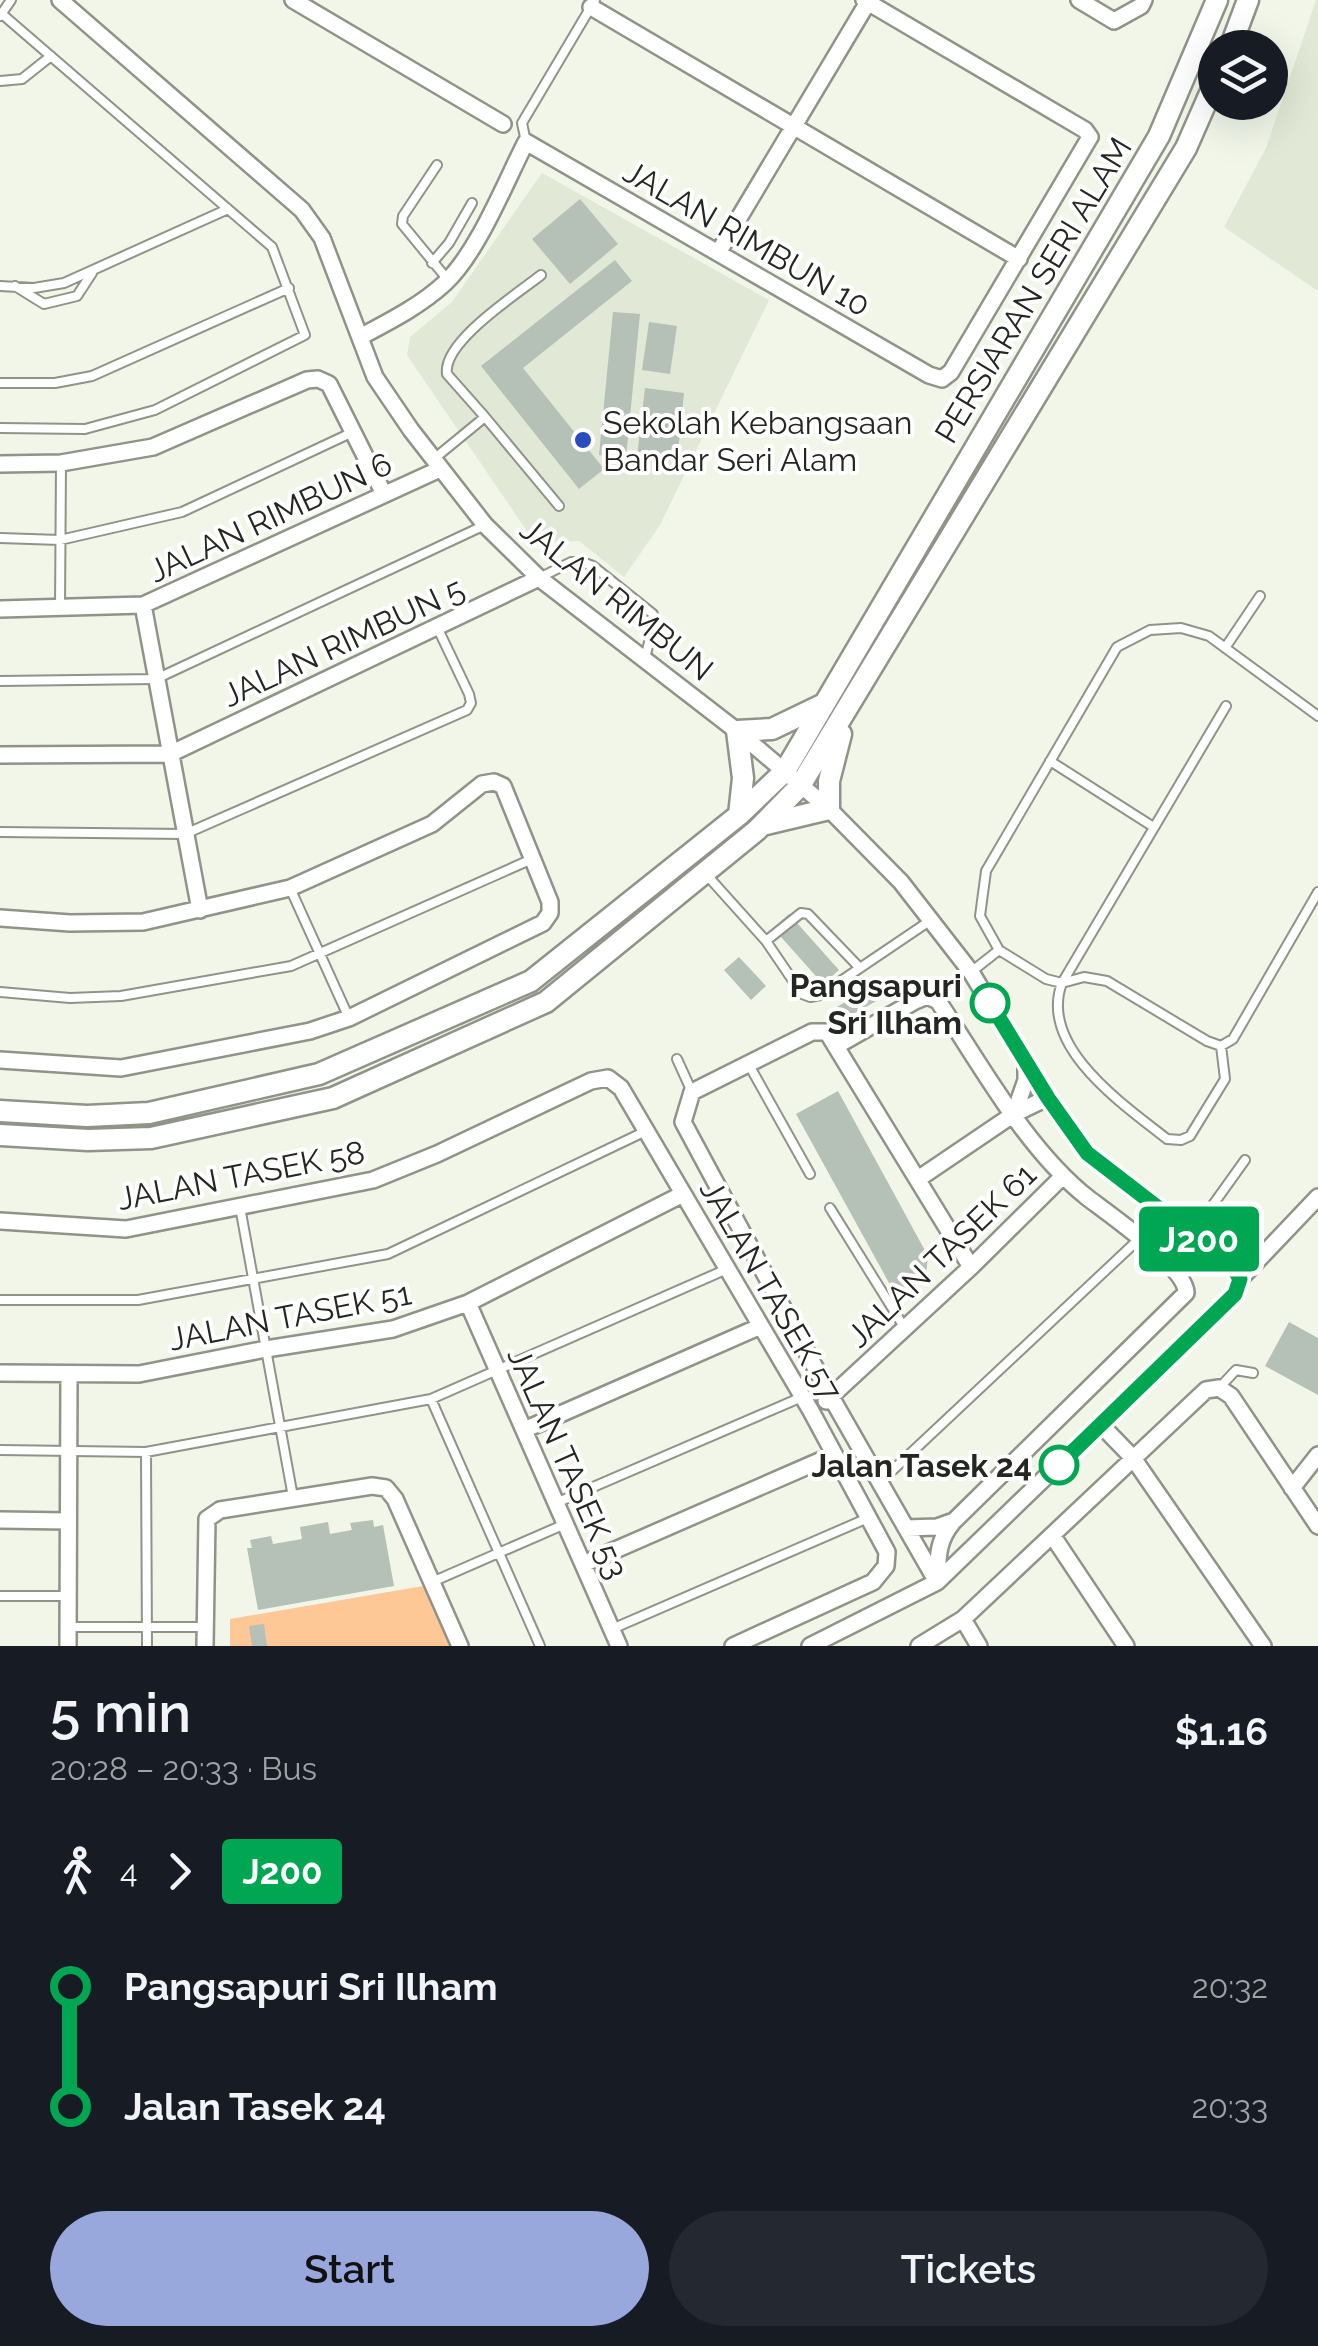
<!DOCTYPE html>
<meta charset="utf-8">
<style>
:root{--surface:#171b24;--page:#242831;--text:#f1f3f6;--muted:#9ea1a6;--accent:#98a8dc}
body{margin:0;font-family:Raleway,sans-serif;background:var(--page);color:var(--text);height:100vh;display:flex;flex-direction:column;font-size:38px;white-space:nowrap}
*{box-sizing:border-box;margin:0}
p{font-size:32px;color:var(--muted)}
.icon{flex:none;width:55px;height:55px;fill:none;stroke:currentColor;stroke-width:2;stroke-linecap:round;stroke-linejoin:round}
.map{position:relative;height:1646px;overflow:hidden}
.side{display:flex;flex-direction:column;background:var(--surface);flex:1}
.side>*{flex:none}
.badge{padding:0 20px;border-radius:8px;font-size:35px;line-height:65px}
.fabs{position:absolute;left:1198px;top:30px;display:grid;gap:20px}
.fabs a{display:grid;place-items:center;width:90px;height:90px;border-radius:50%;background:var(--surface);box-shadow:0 10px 40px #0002;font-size:50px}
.map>.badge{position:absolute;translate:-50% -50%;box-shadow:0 0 0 5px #fff}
.legs{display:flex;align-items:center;gap:15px;height:110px;padding:0 50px;font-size:32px}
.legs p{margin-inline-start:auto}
.overview{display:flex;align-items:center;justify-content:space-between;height:170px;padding:0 50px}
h1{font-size:55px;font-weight:600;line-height:75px}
.action{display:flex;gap:20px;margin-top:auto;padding:20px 50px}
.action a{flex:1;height:115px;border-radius:60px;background:var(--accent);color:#111;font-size:40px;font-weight:600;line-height:115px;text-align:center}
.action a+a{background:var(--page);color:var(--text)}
ul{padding:0 50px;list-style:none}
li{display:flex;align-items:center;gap:35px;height:120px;font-size:38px}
li i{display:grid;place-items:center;width:15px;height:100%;margin:0 12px;background:currentColor}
li i::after{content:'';width:25px;height:25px;margin:-12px;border:8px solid;border-radius:50%;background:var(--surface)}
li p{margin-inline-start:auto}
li:first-child i{background:linear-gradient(#0000 50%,currentColor 0)}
li:last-child i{background:linear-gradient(currentColor 50%,#0000 0)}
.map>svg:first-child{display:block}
</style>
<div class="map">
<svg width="1318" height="1646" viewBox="0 0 1318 1646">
<rect width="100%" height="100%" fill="#f1f6e9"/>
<path fill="#e1e8d5" d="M1316 0H1318V291L1224 227 1266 148Z
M542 173 769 300 660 525 624 577 579 541 535 543 407 355 410 337 452 302Z"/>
<path fill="#fdc896" d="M423 1586 453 1646H230V1619Z"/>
<path fill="#b5c0b7" d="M580 199 618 244 570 284 532 239Z
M615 260 632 281 523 368 604 469 579 489 481 366Z
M613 312 640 314 626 458 599 455Z
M649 322 677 326 670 374 642 370Z
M645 388 684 393 677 461 637 457Z
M789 914 839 970 823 984 773 928Z
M739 957 766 986 751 1000 724 970Z
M873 986 880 999 842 1020 835 1008Z
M838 1091 928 1256 926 1275 899 1301 796 1114Z
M1289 1322 1318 1338V1395L1265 1366Z
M373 1520 374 1527 383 1525 394 1586 258 1610 247 1548H252L250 1540 271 1536 273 1544 302 1539 300 1527 328 1522 330 1534 352 1530 350 1523Z
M264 1624 267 1646H252L249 1626Z"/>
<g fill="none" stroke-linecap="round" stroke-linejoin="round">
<defs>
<path id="lane" d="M0 16 11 0
M0 81 22 79 51 56
M526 142 522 123 595 0
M437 165 403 216 402 224 448 280
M432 263 449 243 472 203
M0 286 34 288 64 283 228 209
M15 286 44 304 77 296 92 273
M0 383H55L92 376 289 288
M485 417 447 374C442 342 517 294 541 275
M0 428 85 429 155 410 305 335 272 247 2 14
M435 458 485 417 559 506
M0 538 60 540 182 512 353 432
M539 578 571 562H582L593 566 653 614 654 623 645 658
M60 608 61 463
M1225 648 1260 596
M0 681 156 679 485 525
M1050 761 1152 826
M0 832 185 834 467 710 471 703 469 694 438 629
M705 873 766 941 802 994 810 997 820 995 931 920
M290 888 349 1018
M766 941 801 913 808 914 858 966
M999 950 980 916 986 871 1117 647 1150 630 1181 628 1209 636 1318 716
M971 972 999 950 1046 979 1062 983 1084 977 1107 981 1207 1041 1221 1046 1233 1039 1318 892
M0 992 70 998 121 996 291 966 532 859
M1221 1046 1225 1079 1190 1136 1181 1140 1167 1139C1124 1105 1038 1047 1062 983L1226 706
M677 1059 692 1092
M749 1065 810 1174
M240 1207 293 1497
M830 1208 904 1327
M1192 1234 1245 1160
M0 1300H138L388 1254 646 1131
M1219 1388 1236 1370 1253 1373
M431 1399 540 1646
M0 1450 146 1452 431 1399 727 1269
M146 1452 147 1646
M880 1482 1139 1239
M556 1503 802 1397
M432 1582 565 1524
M0 1596H68
M68 1627H204
M612 1629 868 1518"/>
<path id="street" d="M60 0 302 210 322 238 375 377 411 430 485 525 539 578 737 731 829 809 901 882 971 972 1047 1098 1087 1153 1231 1263 1240 1279 1235 1294 937 1582 810 1646
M293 0 503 124
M1079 0 1114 21 1141 6 1144 0
M591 7 1019 259
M718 253 868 2
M360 337C390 321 420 306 445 283 478 252 505 183 526 142L929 375 942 379 951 372 1090 137 1085 130 864 0
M0 464 61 463 153 447 307 380 318 379 329 384 384 494
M143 605 200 910
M0 609 143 605 440 469
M0 755 170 754 539 578
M0 918 70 923 143 922 290 888 432 824 482 784 494 782 503 786 550 902V913L543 923 349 1018 310 1031 121 1068 0 1060
M838 1045 915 1001 927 996 938 1001C981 1065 1026 1149 1088 1198 1109 1214 1187 1268 1186 1293L953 1522C938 1540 938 1555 937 1578
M1014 1114 1026 1080V1061
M918 1179 1014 1114 1047 1098
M0 1221 126 1229 373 1180 437 1154 591 1081 608 1078 621 1088 811 1411 887 1552 886 1566 873 1582 733 1646
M1240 1279 1318 1197
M468 1303 619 1646
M0 1373 139 1374 266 1349 393 1329 468 1303 683 1194
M826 1401 971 1267 1063 1176
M1101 1425 1133 1458 1263 1646
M524 1430 761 1326
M1292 1488 1318 1455
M0 1520 68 1521
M906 1528 937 1527 951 1522
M1052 1535 1126 1646
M583 1564 833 1455
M937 1582 831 1397 683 1122 692 1092 812 1032H827L971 1267
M963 1619 979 1646
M68 1646 69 1374
M205 1646 207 1519 220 1510 372 1486 386 1488 395 1499 460 1646
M919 1646 963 1619 1206 1390 1219 1388 1231 1396 1318 1526"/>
<path id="secondary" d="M1230 48 1248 0
M739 815 743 778 737 731 772 729 824 704
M766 824 829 809V781L841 734
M0 1111 87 1116 149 1113 319 1074 531 981 739 815 785 771 1159 136 1217 0
M0 1135 88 1140 151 1138 333 1098 546 1002 757 830 800 786 1186 148 1215 82"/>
</defs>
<use href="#lane" stroke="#8f9388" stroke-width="12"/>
<use href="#street" stroke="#8f9388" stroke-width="20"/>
<use href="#secondary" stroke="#8f9388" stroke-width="25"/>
<use href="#lane" stroke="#fff" stroke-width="8"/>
<use href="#street" stroke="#fff" stroke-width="15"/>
<use href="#secondary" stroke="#fff" stroke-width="20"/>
</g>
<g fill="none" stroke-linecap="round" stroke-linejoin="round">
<defs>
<path id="line-1" d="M990 1003 1048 1098 1087 1153 1231 1264 1240 1279 1235 1294 1059 1465"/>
</defs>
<use href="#line-1" stroke="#fff" stroke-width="22"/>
<use href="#line-1" stroke="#00a651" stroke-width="15"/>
</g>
<circle fill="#2c4dbd" stroke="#fff" stroke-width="4" cx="583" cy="440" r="10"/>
<g fill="#fff" stroke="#00a651" stroke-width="5">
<circle cx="990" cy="1003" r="18"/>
<circle cx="1059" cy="1465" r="18"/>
</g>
<g text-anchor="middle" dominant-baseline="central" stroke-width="8" stroke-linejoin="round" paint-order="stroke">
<g font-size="32" fill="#242621" stroke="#fff">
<text transform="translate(747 238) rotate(30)">JALAN RIMBUN 10</text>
<text transform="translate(1033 290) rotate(-59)">PERSIARAN SERI ALAM</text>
<text transform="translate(270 517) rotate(-25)">JALAN RIMBUN 6</text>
<text transform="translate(617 599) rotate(39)">JALAN RIMBUN</text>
<text transform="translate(343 642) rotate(-25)">JALAN RIMBUN 5</text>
<text transform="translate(241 1175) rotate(-11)">JALAN TASEK 58</text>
<text transform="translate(941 1255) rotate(-44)">JALAN TASEK 61</text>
<text transform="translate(771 1290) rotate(60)">JALAN TASEK 57</text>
<text transform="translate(290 1316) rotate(-11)">JALAN TASEK 51</text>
<text transform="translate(568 1463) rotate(66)">JALAN TASEK 53</text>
</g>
<g font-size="32" fill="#242621" stroke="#fff" text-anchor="start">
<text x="603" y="422">Sekolah Kebangsaan<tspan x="603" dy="37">Bandar Seri Alam</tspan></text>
</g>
<g font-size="32" font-weight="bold" fill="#242621" stroke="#fff" text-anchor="end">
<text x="962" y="985">Pangsapuri<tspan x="962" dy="37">Sri Ilham</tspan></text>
<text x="1032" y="1465">Jalan Tasek 24</text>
</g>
</g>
</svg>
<div class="fabs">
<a><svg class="icon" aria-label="layers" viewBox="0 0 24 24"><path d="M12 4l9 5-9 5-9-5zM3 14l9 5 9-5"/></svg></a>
</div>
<b class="badge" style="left:1199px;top:1239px;background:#00a651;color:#fff">J200</b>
</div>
<section class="side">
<div class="overview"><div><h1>5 min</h1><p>20:28 – 20:33 · Bus</p></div><b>$1.16</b></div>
<div class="legs"><svg class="icon" aria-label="walk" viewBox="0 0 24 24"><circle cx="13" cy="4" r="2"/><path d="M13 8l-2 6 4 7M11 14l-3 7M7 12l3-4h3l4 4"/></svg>4<svg class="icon" aria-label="forward" viewBox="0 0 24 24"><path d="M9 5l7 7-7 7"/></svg><b class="badge" style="background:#00a651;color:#fff">J200</b></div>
<ul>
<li><i style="color:#00a651"></i><b>Pangsapuri Sri Ilham</b><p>20:32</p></li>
<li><i style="color:#00a651"></i><b>Jalan Tasek 24</b><p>20:33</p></li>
</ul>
<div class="action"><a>Start</a><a>Tickets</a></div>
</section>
